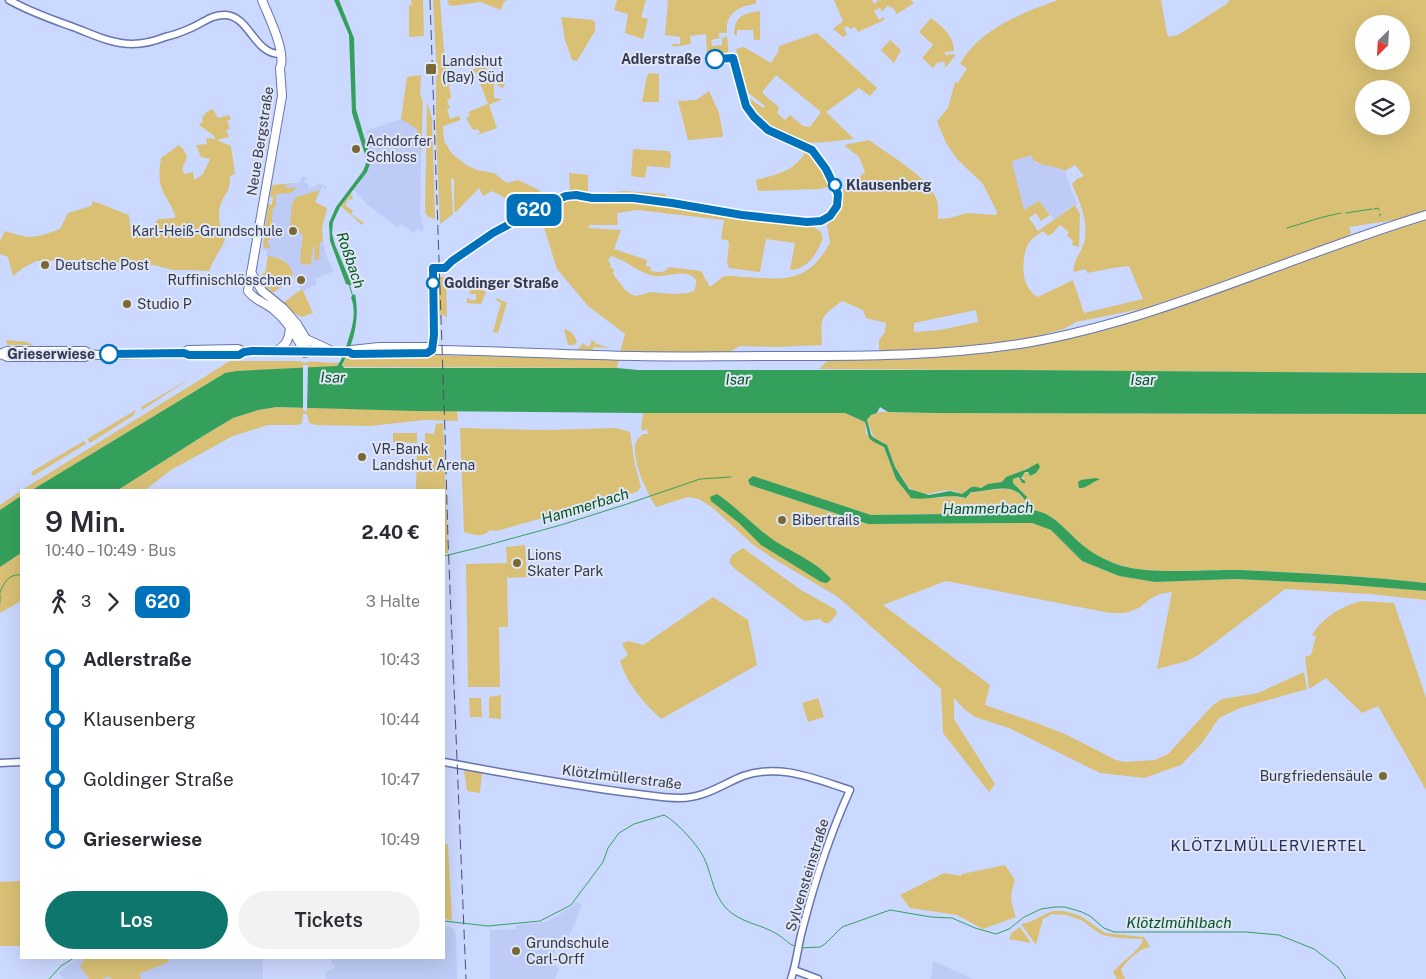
<!DOCTYPE html>
<html lang="de">
<meta charset="utf-8">
<style>
:root{--surface:#fff;--page:#f2f2f3;--text:#2b2b33;--muted:#7c7c81;--accent:#0f766e}
body{margin:0;font-family:"Public Sans",sans-serif;background:var(--page);color:var(--text);height:100vh;display:flex;flex-direction:column;font-size:19px;white-space:nowrap}
*{box-sizing:border-box;margin:0}
p{font-size:16px;color:var(--muted)}
.icon{flex:none;width:28px;height:28px;fill:none;stroke:currentColor;stroke-width:2;stroke-linecap:round;stroke-linejoin:round}
.map{position:relative;flex:1;overflow:hidden}
.panel{position:absolute;left:20px;top:489px;width:425px;height:470px;display:flex;flex-direction:column;background:var(--surface);border-radius:0px;box-shadow:0 5px 20px #0002}
.panel>*{flex:none}
.badge{padding:0 10px;border-radius:8px;font-size:18px;line-height:32px}
.needle{width:32px;rotate:204deg}
.controls{position:absolute;left:1355px;top:15px;display:grid;gap:10px}
.controls a{display:grid;place-items:center;width:55px;height:55px;border-radius:50%;background:var(--surface);box-shadow:0 5px 20px #0002;font-size:25px}
.map>.badge{position:absolute;translate:-50% -50%;box-shadow:0 0 0 2px #fff}
.legs{display:flex;align-items:center;gap:8px;height:55px;padding:0 25px;font-size:16px}
.legs p{margin-inline-start:auto}
.summary{display:flex;align-items:center;justify-content:space-between;height:85px;padding:0 25px}
h1{font-size:28px;font-weight:600;line-height:38px}
.primary-button{display:flex;gap:10px;margin-top:auto;padding:10px 25px}
.primary-button a{flex:1;height:58px;border-radius:30px;background:var(--accent);color:#fff;font-size:20px;font-weight:600;line-height:58px;text-align:center}
.primary-button a+a{background:var(--page);color:var(--text)}
ul{padding:0 25px;list-style:none}
li{display:flex;align-items:center;gap:18px;height:60px;font-size:19px}
li i{display:grid;place-items:center;width:8px;height:100%;margin:0 6px;background:currentColor}
li i::after{content:'';width:12px;height:12px;margin:-6px;border:4px solid;border-radius:50%;background:var(--surface)}
li p{margin-inline-start:auto}
li:first-child i{background:linear-gradient(#0000 50%,currentColor 0)}
li:last-child i{background:linear-gradient(currentColor 50%,#0000 0)}
.map>svg:first-child{display:block}
</style>
<div class="map">
<svg width="1426" height="979" viewBox="0 0 1426 979">
<rect width="100%" height="100%" fill="#cbd8ff"/>
<path fill="#bdcbf6" d="M401 119 417 128 421 155 420 212 424 229 422 232 418 228 414 233 401 224 398 228 368 205 354 190 367 172 370 157 365 139 368 137 366 131Z
M1031 153 1035 163 1050 165 1065 171 1071 190 1078 204 1068 208 1055 220 1039 201 1024 210 1012 177 1006 158Z
M303 176 306 178 304 182 310 185 308 188 310 189 312 186 315 188 318 183 327 187 326 189 322 187 315 202 327 208 322 228 323 241 326 255 334 271 315 279 317 284 303 291 295 281 293 273 285 261 281 258 266 256 267 250H263V247L268 204 272 205 273 199V197H270L272 185 299 183Z
M576 902 582 905 575 923 563 949 557 947 551 961 559 969 555 979H490V930L516 929V925L547 922 572 906Z
M444 925 454 929 456 937 457 979H326L325 973 334 968 336 965H333L330 958H444Z
M77 958H263V979H64L59 973Z
M933 961 973 979H931Z"/>
<path fill="#d9c075" fill-rule="evenodd" d="M411 0H423L424 36 409 37V5H412Z
M433 0H440L444 51 451 98 447 100 450 108 447 109 450 119 459 116 461 120 443 126 444 141 452 154 468 166 477 170 494 173 507 183 518 180 541 191 516 199H507L492 191 483 196 479 188 456 212 454 211V178L451 180 453 214 440 224 436 130V58Z
M447 0H507L503 3 501 10 480 2 452 6 449 5Z
M617 0H646L641 17 648 19 643 39 625 33 628 14 614 10Z
M668 0H756V4C739 6 725 13 727 33H719V37H724L711 40 712 46 722 45V39L727 36C730 59 728 56 707 57L706 34 690 36 691 44 673 47 672 44H680V37L665 35Z
M834 0H872L874 4 879 0H911L914 3 897 14 892 7 890 8 888 5 882 12 880 8 874 11 879 20 884 17V20L858 32 855 27 850 29 848 26 844 28 847 35 843 37 833 29 843 21Z
M1058 0H1161L1167 34 1169 37 1178 35 1225 5 1230 0H1426V212L1395 220 1349 227 1351 233 1347 237 1198 292H1193L1146 308 1076 322 1064 329 1027 339 939 350 885 352 879 350V340L885 332 886 323 866 318 863 310 842 301C819 318 821 317 822 345L776 347 740 346 728 353 620 352 625 334 588 306 557 269 541 218 536 214 535 212 569 198 612 201 613 203H617V200L643 201 810 225 820 231 823 238C817 253 808 270 790 270L795 243 766 239 760 272 729 268 727 263 729 243 727 240 721 239 724 220 637 210 617 213 618 225H589V228L621 230 614 249 647 260 646 266 651 267 650 271C658 272 664 274 669 267L701 271 710 287C714 284 718 280 723 277 729 274 739 277 746 277 787 280 808 282 830 243L827 225 841 206V192L865 172 859 157 844 145 869 140C889 155 924 174 935 196 939 203 938 211 938 219L950 218 967 213 996 215 997 212 983 184 957 159 946 143 937 121 948 108 955 82 958 83 967 68 960 64C979 29 1022 13 1058 0ZM1364 24H1401V61H1364ZM1364 89H1401V126H1364ZM1031 155C1033 167 1053 164 1065 171L1075 165 1084 176 1077 179 1072 184C1080 203 1089 221 1084 243 1082 252 1071 263 1074 272L1086 269 1087 273 1113 268 1129 266 1143 299 1084 313 1073 280 1038 297C1020 288 1021 260 1028 244 1031 239 1039 234 1043 231L1048 236 1054 232 1060 225 1069 232 1067 235 1073 241 1072 245 1079 247 1080 214 1075 205 1072 207 1038 231 1029 218 1036 213 1041 221 1050 215 1039 201 1024 210 1012 163 1013 161ZM611 256C626 260 639 273 654 276 667 278 686 267 696 280V285L694 291 688 293 673 294 649 292 645 294 634 296 625 290 613 274 614 270 610 267 611 265 608 260ZM976 310 978 322 940 330 914 332V323Z
M760 11V40H754L753 30H737V35H734C735 15 743 14 760 11Z
M561 17 593 20 595 22V31L577 61 572 60 565 40Z
M931 18C942 26 954 36 954 51L945 52V55L955 54V56L946 67 944 66 946 64 942 61 940 63 938 62 933 68 922 58 933 45 919 32Z
M817 33 877 88 870 96 859 88 826 112 854 139C839 140 821 144 806 142 787 138 752 119 749 98L763 108 765 106 746 91 736 49 744 47 771 63 778 52 779 46ZM776 75 821 112 810 127 803 126 790 115 785 120 777 113 779 107 763 94V91Z
M890 40 901 50 894 63 881 50Z
M487 66V69L483 70 491 79 505 83 503 88 498 86V84H494V98L502 99 489 105 497 128 477 135 480 132 478 129 475 130 472 129 466 118 470 116 468 112 488 104 476 72 470 73V70Z
M649 73 659 74V102H642L647 76Z
M421 75 420 94 423 102 421 155 417 129 401 119 407 77Z
M709 91 719 113 723 135 722 137 688 140 678 101 696 100Z
M427 102 432 118 435 219 427 216 425 212Z
M213 109 218 118 229 115 231 119 227 121 230 129 226 130 229 137 217 140 231 146 235 174 230 176C230 191 228 189 222 201 216 213 220 228 225 240 220 251 213 260 209 271L191 270H173L154 265 76 260 36 261 23 268 13 276 8 257 0 254V241L5 231C32 240 35 238 60 229L68 213 91 206 93 201 129 215 131 233 146 234 158 219 175 218C176 210 163 196 161 186 158 177 160 167 161 158L179 145 184 150 187 157 182 170 185 174 193 172 194 180 203 174 210 159 201 157 196 145 207 144 206 138 216 139 213 135 199 125 203 121 202 117 205 115V113Z
M633 149 668 151 671 154 670 168 647 166 645 178 631 176Z
M805 152 811 155 831 186 820 189 758 191 756 180C775 175 796 171 805 152Z
M569 173 588 175V192H570Z
M299 183 285 185 286 188 297 187 291 193 276 194V207H273L270 240H268V245H270V248L263 247 268 204 272 205 273 197H270L272 185Z
M320 190 315 202 327 208 322 228 323 241 320 242 319 260H315L314 242 311 264 303 265 301 263 300 260 303 235 298 231 291 230 290 227 292 204 296 197Z
M624 191 666 194 665 199 588 195Z
M351 194 353 198 352 200 349 199 345 205 353 211 351 214 364 223 362 225 341 206Z
M1426 216V373L819 369 829 359 919 358 975 353 1084 334Z
M268 256C281 258 288 261 293 273L291 280 273 293 262 283 260 275 262 276 263 273H265Z
M446 276 447 317 437 312 435 277H445Z
M473 286 486 292 481 304 467 303V298H469L470 300H476V294H469Z
M302 289 313 313 302 317 294 313 283 303Z
M497 298 507 303 498 333 493 332 501 303 496 300Z
M564 329C570 330 575 335 577 342L574 345H568Z
M588 338 595 342V343L609 348 594 347 592 351 593 352H577V350L583 343 588 347 592 341Z
M6 340 27 342 33 345H7Z
M430 355 619 359 617 368 342 367 346 358Z
M230 361H300L305 363C315 359 329 365 340 362L335 367 236 371 225 373 32 490H22Z
M191 378 188 380 142 410 141 407Z
M278 407 457 411 458 421 425 420 370 426 316 425 309 423 307 414H303L302 423 298 425H268L233 436 171 470 145 490H118L203 436 233 418 258 410Z
M136 410 134 415 90 443 87 439Z
M700 412 845 413 865 422 866 434 884 447 896 479 903 488 914 498H938L950 496 967 498 971 492C985 492 1000 486 1015 491 1018 492 1020 496 1024 499L1026 496 1013 483V479L1019 477 1022 483 1024 479 1021 476 1024 473 1027 472 1030 476 1036 473 1030 467 1005 479C998 487 980 488 969 488L962 494C960 494 957 492 955 491 938 487 926 503 906 485L904 480 895 467 888 447 884 443 874 438 867 421 871 415 881 412 934 413 1426 414V583C1364 576 1302 573 1240 570 1205 569 1154 575 1122 566 1109 562 1095 555 1085 547 1067 533 1053 510 1029 510L1027 507 1024 510 1019 511 946 514 871 515 748 482 750 485 868 524 1032 523 1051 530 1082 561 1119 576 1155 582 1235 579 1339 584 1426 591V600L1369 594 1285 589 1200 654 1187 661 1157 669 1172 592 1160 594 1150 599 1139 608 1125 613H1110L946 581 883 605 990 685 985 705 1037 723 1067 735 1116 760 1125 762 1155 760 1168 754 1213 705 1222 699 1258 693 1304 672 1307 689 1240 708 1219 718 1202 743 1181 765 1144 778 1100 773 1009 728 975 717 964 709 954 698V719L995 784 989 792 943 733 941 689 838 597 774 559 752 544 713 508 699 499 688 497 656 507C647 493 629 456 637 440 639 437 641 436 643 434H648L649 433 646 432 648 430 647 429 643 431 641 429 643 413Z
M443 423 448 553H444V490H416L417 445H425V433L434 434 436 424Z
M460 428 543 430 616 428 630 432 635 465 641 487 637 492 496 531 490 530C484 538 473 535 464 532Z
M393 433H417V443L393 442Z
M84 441 86 444 33 476 31 472Z
M21 491V496L0 510V505Z
M525 545 527 577 508 578 507 574 508 627H499L500 687H468L466 564 507 563 506 547Z
M743 548 801 590 835 609 837 614 829 623H824L820 619 804 621 735 569 729 562 732 555Z
M21 553V601L0 613V567Z
M713 597 748 620 757 665 661 719C644 703 627 684 620 661L628 655 622 644 628 641 643 645Z
M1363 601 1394 603 1426 698V790L1378 706 1362 713 1326 678 1309 689 1305 657 1311 655 1316 636 1312 635C1323 617 1343 605 1363 601Z
M501 695V719L489 718V697Z
M469 698H481L482 717H470Z
M818 698 824 717 808 722 802 703Z
M464 770 482 773 480 793 467 791Z
M444 843 448 845 452 921 444 918Z
M1005 865 1015 880C1009 896 1011 902 1016 917L983 929 957 915 910 908 900 895 944 873 961 876 962 874Z
M21 881V946H0V882Z
M1053 911H1063L1081 916 1105 933 1144 937 1150 947C1137 949 1129 960 1121 969L1125 979H1117L1113 972C1120 963 1142 949 1143 939L1119 938 1102 935 1081 920 1066 915 1052 914 1043 919 1036 945 1021 924C1033 923 1042 914 1053 911Z
M1020 927 1031 943 1009 939 1011 934Z
M85 958H167L169 962 139 974 141 979H111L109 976 102 979H89L80 966Z"/>
<path fill="#35a05b" d="M334 0H339L354 38 356 109 371 161 367 172 340 207 333 222 332 233 335 245 352 285H350L346 284 330 241 329 223 336 207 363 171 367 161 352 113 349 35Z
M355 294C360 319 354 342 342 365L344 368H617L638 370H1002L1426 373V414L934 413 888 412 880 407 877 413 871 415 867 420 871 435 874 438 887 445 895 467 909 489 929 495 950 491 962 494C971 488 970 485 981 488L988 484 1002 482 1006 477 1027 469 1038 463 1040 467 1036 473 1030 476 1028 472H1025L1021 478 1025 481V483H1022L1019 477 1013 479V483L1027 497 1025 500C1023 498 1020 493 1017 492 1006 484 983 492 971 492L966 498C948 493 929 501 911 498L896 479 884 447C864 437 871 441 865 422L845 413H637L416 411 277 407 258 410 233 418 203 436 118 490H32L225 373 236 371 337 366C342 360 344 352 347 344 352 328 357 314 351 297Z
M753 476 871 515 946 514 1019 511 1024 510 1027 507 1029 510C1053 510 1067 533 1085 547 1095 555 1109 562 1122 566 1155 575 1205 569 1240 570 1302 573 1364 576 1426 583V591L1339 584 1235 579 1155 582 1119 576 1082 561 1051 530 1032 523 868 524 750 485 748 480Z
M1096 478 1099 479V480C1092 481 1087 489 1079 488L1078 482 1081 480Z
M717 494C738 508 754 527 775 541 792 552 818 563 831 579L827 583 821 582 761 545 739 523 711 501 710 497Z
M21 496V553L0 567V510Z"/>
<path fill="#cbd8ff" d="M303 365H308L307 411H303Z"/>
<g fill="none" stroke-linecap="round" stroke-linejoin="round">
<path stroke="#35a05b" stroke-width="1" d="M1374 209 1378 208 1379 210
M1346 213 1372 209
M1380 214V216
M1287 228 1323 217 1341 213
M349 284 353 297
M444 556 477 548 561 525 627 504 700 479 731 477
M0 593C3 583 10 573 21 575
M0 595V602
M444 921 488 926 540 921 571 905 603 862 608 848 619 833 634 824 664 815C677 822 699 846 705 860 712 876 713 894 726 908 740 923 761 924 777 934 784 938 788 944 796 947
M800 948 820 947 825 944 842 927 890 910 931 917 952 918 975 928 996 934 1009 929 1024 917 1041 909 1055 907H1065L1082 912 1090 916 1104 928 1114 932H1246L1279 935 1314 949 1338 967 1346 979
M49 979 61 966 74 958"/>
<defs>
<path id="secondary" d="M9 0C30 12 51 19 73 27 92 34 111 44 132 44 143 44 155 41 165 37 174 35 182 32 191 28 203 23 212 14 226 15 250 17 254 54 280 54
M444 762C503 773 563 784 623 792 642 794 661 798 680 798 704 798 721 785 743 776 780 763 815 779 850 790 830 834 815 880 803 927 798 944 797 962 791 979
M0 763 21 762
M794 970 818 979"/>
<path id="primary" d="M251 272 262 291 283 308 297 324 306 339 305 353
M248 291 282 96 280 68C287 53 268 15 262 0
M248 291C254 300 266 303 274 310 288 321 297 337 305 353
M306 339 330 350
M276 351C287 345 289 339 290 327
M349 352 353 354 427 353 432 350
M184 353 188 350 238 349 244 352
M0 354 7 351H85L89 354 99 355 184 353 189 355H239L244 352 252 351 349 352 351 350 379 347H428L432 350H438C504 351 570 355 636 356 678 357 720 356 763 356 851 356 939 357 1026 343 1164 319 1292 255 1426 215
M0 354 8 357H85L89 354"/>
</defs>
<use href="#secondary" stroke="#6575b0" stroke-width="9"/>
<use href="#primary" stroke="#6575b0" stroke-width="10"/>
<use href="#secondary" stroke="#fff" stroke-width="6"/>
<use href="#primary" stroke="#fff" stroke-width="8"/>
<path stroke="#49516d" stroke-width="1" stroke-dasharray="10 5" stroke-linecap="butt" d="M430 0 445 433 448 540 466 979"/>
</g>
<g fill="none" stroke-linecap="round" stroke-linejoin="round">
<defs>
<path id="line-1" d="M109 354 184 353 189 355H239L244 352 252 351 349 352 352 354 427 353 432 350 434 335 433 268H445L452 261 493 233 545 205 566 196 576 195 592 198H633L672 203 742 215 807 222 821 221 830 216 837 206 838 194 826 169 812 150 768 130 754 117 746 106 733 58 715 59"/>
</defs>
<use href="#line-1" stroke="#fff" stroke-width="11"/>
<use href="#line-1" stroke="#0072bc" stroke-width="8"/>
</g>
<g fill="#fff" stroke="#0072bc" stroke-width="2.5">
<circle cx="715" cy="59" r="9"/>
<circle cx="835" cy="185" r="6"/>
<circle cx="433" cy="283" r="6"/>
<circle cx="109" cy="354" r="9"/>
</g>
<g fill="#796836" stroke="#e1e6f3" stroke-width="2">
<rect x="425" y="63" width="12" height="12" rx="2.5"/>
<circle cx="356" cy="149" r="5"/>
<circle cx="293" cy="231" r="5"/>
<circle cx="45" cy="265" r="5"/>
<circle cx="301" cy="280" r="5"/>
<circle cx="127" cy="304" r="5"/>
<circle cx="362" cy="457" r="5"/>
<circle cx="782" cy="520" r="5"/>
<circle cx="517" cy="563" r="5"/>
<circle cx="1383" cy="776" r="5"/>
<circle cx="516" cy="951" r="5"/>
</g>
<g text-anchor="middle" dominant-baseline="central" stroke-width="4" stroke-linejoin="round" paint-order="stroke">
<g font-size="14" font-weight="bold" fill="#303751" stroke="#e1e6f3" text-anchor="end">
<text x="701" y="59">Adlerstraße</text>
<text x="846" y="185" text-anchor="start">Klausenberg</text>
<text x="444" y="283" text-anchor="start">Goldinger Straße</text>
<text x="95" y="354">Grieserwiese</text>
</g>
<g font-size="14" fill="#303751" stroke="#e1e6f3" text-anchor="start">
<text x="442" y="61">Landshut<tspan x="442" dy="16">(Bay) Süd</tspan></text>
<text x="366" y="141">Achdorfer<tspan x="366" dy="16">Schloss</tspan></text>
<text x="283" y="231" text-anchor="end">Karl-Heiß-Grundschule</text>
<text x="55" y="265">Deutsche Post</text>
<text x="291" y="280" text-anchor="end">Ruffinischlösschen</text>
<text x="137" y="304">Studio P</text>
<text x="372" y="449">VR-Bank<tspan x="372" dy="16">Landshut Arena</tspan></text>
<text x="792" y="520">Bibertrails</text>
<text x="527" y="555">Lions<tspan x="527" dy="16">Skater Park</tspan></text>
<text x="1373" y="776" text-anchor="end">Burgfriedensäule</text>
<text x="526" y="943">Grundschule<tspan x="526" dy="16">Carl-Orff</tspan></text>
</g>
<g font-size="14" fill="#303751" stroke="#e1e6f3">
<text transform="translate(260 141) rotate(-81)">Neue Bergstraße</text>
<text transform="translate(622 777) rotate(7)">Klötzlmüllerstraße</text>
<text transform="translate(807 875) rotate(-73)">Sylvensteinstraße</text>
</g>
<g font-size="15" font-style="italic" fill="#025427" stroke="#e1e6f3">
<text transform="translate(351 260) rotate(71)">Roßbach</text>
<text transform="translate(333 377) rotate(1)">Isar</text>
<text transform="translate(738 379) rotate(-1)">Isar</text>
<text x="1143" y="379">Isar</text>
<text transform="translate(585 506) rotate(-17)">Hammerbach</text>
<text transform="translate(988 508) rotate(-1)">Hammerbach</text>
<text x="1179" y="922">Klötzlmühlbach</text>
</g>
<g font-size="15" letter-spacing="1" fill="#222d61" stroke="#e1e6f3">
<text x="1269" y="845">KLÖTZLMÜLLERVIERTEL</text>
</g>
</g>
</svg>
<div class="controls">
<a><svg class="needle" viewBox="-14 -14 28 28"><path d="M0-13l5 13h-10z" fill="#e53935"/><path d="M0 13l5-13h-10z" fill="#7c7c81"/></svg></a>
<a><svg class="icon" aria-label="layers" viewBox="0 0 24 24"><path d="M12 4l9 5-9 5-9-5zM3 14l9 5 9-5"/></svg></a>
</div>
<b class="badge" style="left:534px;top:210px;background:#0072bc;color:#fff">620</b>
<section class="panel">
<div class="summary"><div><h1>9 Min.</h1><p>10:40 – 10:49 · Bus</p></div><b>2.40 €</b></div>
<div class="legs"><svg class="icon" aria-label="walk" viewBox="0 0 24 24"><circle cx="13" cy="4" r="2"/><path d="M13 8l-2 6 4 7M11 14l-3 7M7 12l3-4h3l4 4"/></svg>3<svg class="icon" aria-label="forward" viewBox="0 0 24 24"><path d="M9 5l7 7-7 7"/></svg><b class="badge" style="background:#0072bc;color:#fff">620</b><p>3 Halte</p></div>
<ul>
<li><i style="color:#0072bc"></i><b>Adlerstraße</b><p>10:43</p></li>
<li><i style="color:#0072bc"></i><span>Klausenberg</span><p>10:44</p></li>
<li><i style="color:#0072bc"></i><span>Goldinger Straße</span><p>10:47</p></li>
<li><i style="color:#0072bc"></i><b>Grieserwiese</b><p>10:49</p></li>
</ul>
<div class="primary-button"><a>Los</a><a>Tickets</a></div>
</section>
</div>
